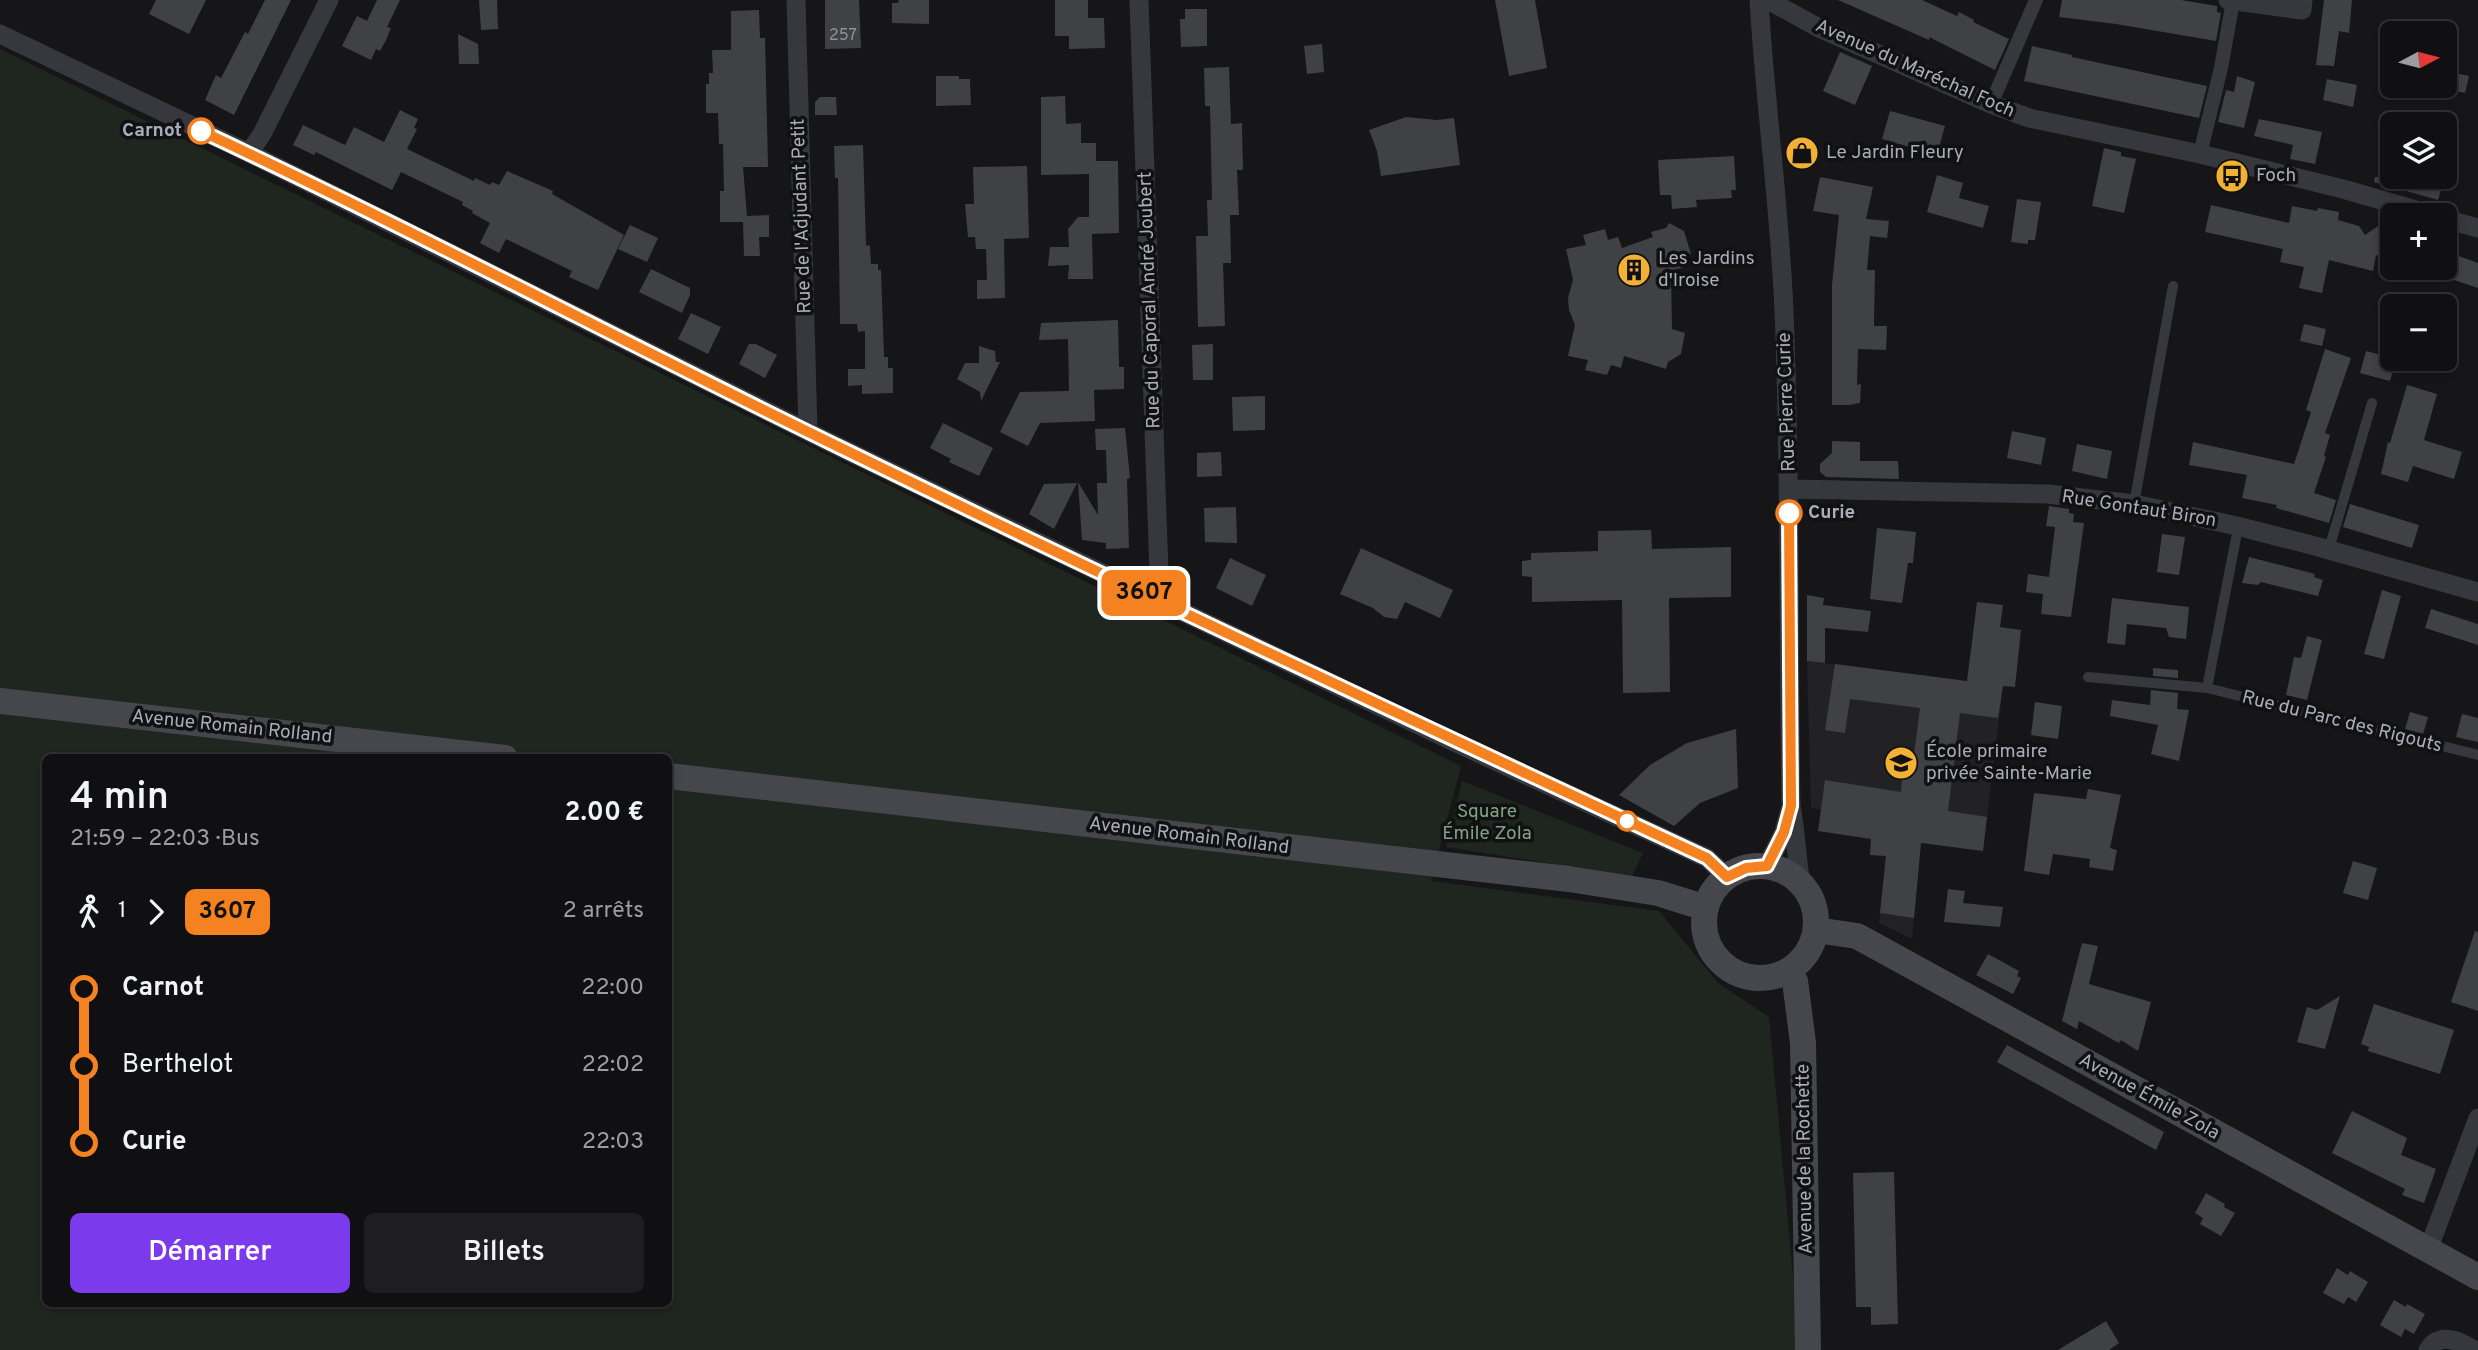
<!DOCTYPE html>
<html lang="fr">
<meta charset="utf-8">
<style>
:root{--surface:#101012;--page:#1e1e20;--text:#f1f3f6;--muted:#9c9d9f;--line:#303032;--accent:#7c3aed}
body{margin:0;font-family:Overpass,sans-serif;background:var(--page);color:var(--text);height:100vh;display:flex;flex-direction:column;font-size:26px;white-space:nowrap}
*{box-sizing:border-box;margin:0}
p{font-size:23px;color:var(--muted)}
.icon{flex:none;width:38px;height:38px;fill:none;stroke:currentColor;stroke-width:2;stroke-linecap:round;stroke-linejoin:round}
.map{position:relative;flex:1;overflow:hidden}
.panel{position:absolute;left:42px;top:754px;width:630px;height:553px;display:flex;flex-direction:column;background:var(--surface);border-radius:10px;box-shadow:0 4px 10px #0003,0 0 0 2px var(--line)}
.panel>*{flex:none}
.badge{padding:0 14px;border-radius:10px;font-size:24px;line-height:46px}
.needle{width:46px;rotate:83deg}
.fabs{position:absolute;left:2380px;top:21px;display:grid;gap:14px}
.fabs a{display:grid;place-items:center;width:77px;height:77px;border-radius:10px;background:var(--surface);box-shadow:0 4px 10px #0003,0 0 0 2px var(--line);font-size:35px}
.map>.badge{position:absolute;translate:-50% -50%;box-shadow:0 0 0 4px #fff}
.legs{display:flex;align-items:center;gap:10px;height:77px;padding:0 28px;font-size:23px}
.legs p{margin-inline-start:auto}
.head{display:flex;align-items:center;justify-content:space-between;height:119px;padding:0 28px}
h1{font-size:38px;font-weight:600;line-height:52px}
.button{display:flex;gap:14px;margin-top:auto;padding:14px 28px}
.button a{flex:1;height:80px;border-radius:10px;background:var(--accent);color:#fff;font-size:28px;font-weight:600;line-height:80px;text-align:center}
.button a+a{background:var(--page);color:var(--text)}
ul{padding:0 28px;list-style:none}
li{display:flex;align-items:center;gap:24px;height:77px;font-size:26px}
li i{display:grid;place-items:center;width:10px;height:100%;margin:0 9px;background:currentColor}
li i::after{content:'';width:18px;height:18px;margin:-9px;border:5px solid;border-radius:50%;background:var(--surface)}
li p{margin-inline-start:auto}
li:first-child i{background:linear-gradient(#0000 50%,currentColor 0)}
li:last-child i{background:linear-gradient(currentColor 50%,#0000 0)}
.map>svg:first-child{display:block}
</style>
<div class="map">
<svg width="2478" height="1350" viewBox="0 0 2478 1350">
<rect width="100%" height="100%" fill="#161618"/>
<path fill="#222225" d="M1807 661 2003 686 1985 833 1921 843 1912 939 1879 923 1889 819 1811 808Z"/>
<path fill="#1e261f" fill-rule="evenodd" d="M0 49 1461 766 1431 881 1659 911 1718 983 1769 1017 1800 1350H0ZM46 758H668V1304H46Z
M1462 781 1643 853 1632 876 1446 847Z"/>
<path fill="#404145" d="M156 0H206L189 34 149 14Z
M265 0H291L234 115 205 100 216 75 221 78 245 32 248 34Z
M377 0H400L387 27 391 28 386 40 380 51 376 49 371 60 342 46 357 16 367 21Z
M479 0H497L498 29 481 30Z
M825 0H859L861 48 825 49Z
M899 0H929V24L892 23V3H898Z
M1055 0H1088V18H1104L1105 48 1069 49V36H1055Z
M1495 0H1535L1547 68 1509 76Z
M1838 0H1922L1957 16 1959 12 1974 20 1973 22 2009 39 1995 70 1933 39 1930 37 1929 40Z
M2062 0H2181L2217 6V12L2221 13 2216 41 2116 24 2059 17Z
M2324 0H2352L2349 33 2339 31 2334 66 2316 65Z
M1185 9H1207V46L1181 47 1180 19H1185Z
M759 10 760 38H765L768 167H743L747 216 769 215V237H759L760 256H744L743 222H720V191H724L723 144H719L718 113H706V84H709V73H713L712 50H731V11Z
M458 34 478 44 479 64H459Z
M1322 44 1324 72 1307 74 1304 46Z
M2032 46 2072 55V57L2207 86 2199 118 2024 81Z
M1840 52 1872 66 1855 105 1823 91Z
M1229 67 1231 124 1242 123 1243 170H1237L1239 215H1230L1231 263H1223L1225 326 1198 327 1196 236H1208L1207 200H1212L1210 106H1205L1204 68Z
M2445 71 2469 76 2465 93 2445 89Z
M936 76H959V79H970L971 105 936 106Z
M2237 76 2255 82 2244 128 2218 122 2226 90 2234 92Z
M2327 79 2357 85 2353 107 2323 100Z
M1065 96 1066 124 1081 123V143H1096V161H1118L1119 233 1092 234 1093 279H1068L1069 265 1048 266 1050 247H1069L1068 229 1078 217H1089V174L1041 175V97Z
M820 97H836L837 115H815V102Z
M400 110 418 119 414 128 417 129 407 149 474 181 475 178 490 185 492 182 499 185 507 171 553 191 552 194 624 235 598 290 569 277 572 271 506 239 499 253 480 243 490 223 472 213 473 211 462 205 463 202 401 172 392 190 316 152 314 155 293 145 303 125 345 145 354 127 384 142Z
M1890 111 1945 126 1937 155 1882 139Z
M1406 117 1437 120 1454 118 1460 165 1381 176 1377 151 1369 130Z
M2259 119 2322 132 2315 164 2290 159 2293 145 2254 136Z
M863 145 866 245 870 246 871 264H878V270H881L884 357H888V368H893V393L862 394V385L848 386V369H865V331L858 332 857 324H840L838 178H835L834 146Z
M2104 148 2121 152V156L2136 159 2124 213 2092 206Z
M1734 156 1736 190H1731L1732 198 1696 200 1697 207 1672 209 1671 195H1660L1658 160Z
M1027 166 1029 238 1004 239 1005 298 977 299V280H987L986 249H976L975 237H968L965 204H974L973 167Z
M1937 175 1963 183 1959 198 1989 206 1983 228 1927 212Z
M1820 177 1873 187 1866 219 1889 221 1887 238 1870 236 1867 270H1875L1874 326H1887L1886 350 1858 349 1857 385 1861 384 1860 403 1849 405H1832V285L1839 215 1813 211Z
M2375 177H2445L2438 200 2374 182Z
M2017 199 2041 202 2035 240H2028V244L2011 242Z
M2211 205 2289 223 2292 206 2317 211 2318 208 2339 212 2338 220 2359 226 2365 235 2384 222 2381 236 2392 240V260L2376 255 2373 271 2329 260 2322 293 2299 288 2304 267 2280 262 2283 249 2205 232Z
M1669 223 1684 231 1691 254 1681 257 1684 267 1671 271 1672 329 1685 333 1681 354 1668 362 1666 369 1624 356 1621 368 1611 365 1607 375 1585 370 1588 360 1568 356 1575 325 1569 310 1568 298 1573 280 1566 249 1586 245 1583 235 1605 229 1608 240 1618 237 1622 248 1653 237 1651 232 1666 228Z
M630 225 658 238 647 262 618 249Z
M2445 251 2478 263V288L2445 277Z
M651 269 690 288V295L682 313 639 292Z
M691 313 721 327 708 354 678 339Z
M1118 320 1119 367H1124V389L1094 390 1095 421 1040 423 1028 446 1000 432 1020 392 1069 391 1068 339 1039 340 1041 323Z
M2304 324 2326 329 2322 346 2300 341Z
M749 344H756L777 355 765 378 739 364Z
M1213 344V380H1193L1192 345Z
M979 346 995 351 996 362H1000L981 401 980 392 957 379 965 363H979Z
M2325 349 2351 358 2325 433 2330 435 2324 456 2326 457 2314 493 2336 500 2329 523 2276 508 2277 505 2242 498 2247 475 2189 465 2193 442 2294 464 2311 412 2306 410Z
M2366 351 2392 358V363H2395L2390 381 2360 373Z
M2407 385 2437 394 2424 440 2462 452 2454 479 2413 466 2408 482 2381 474 2388 442 2390 443Z
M1265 396V430L1233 431 1232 397Z
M943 423 993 448 979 476 949 462 951 459 930 448Z
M1125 428 1130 478 1127 479 1129 548 1106 549V543L1082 540 1078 482 1098 515 1097 483H1107L1106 450H1096L1095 429Z
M2012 431 2046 438 2041 465 2007 458Z
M1832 441 1860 442V461H1898L1899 479 1826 477 1820 472V464L1832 453Z
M2077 444 2112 451 2107 479 2072 471Z
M1221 452 1222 476 1197 477V453Z
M1077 483 1054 529 1029 514 1044 484Z
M2350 504 2419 525 2412 548 2343 527Z
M2049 506 2069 509V513L2074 514 2073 522 2084 523 2071 617 2041 614 2043 594 2026 592 2028 574 2049 577 2055 527 2046 526Z
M1236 507 1237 543 1205 542 1204 508Z
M1877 528 1916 532 1913 563H1908L1902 603 1870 599Z
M1651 530 1652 549 1731 547V597L1669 598 1670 692 1623 693 1622 600 1532 602V577L1522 576V561L1531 560V553L1598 551V531Z
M2162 534 2185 537 2179 575 2157 572Z
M1361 548 1453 590 1440 618 1405 602 1397 619 1384 617 1373 608 1340 594Z
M2249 557 2315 574 2314 577 2323 580 2318 596 2261 582 2258 585 2242 583Z
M1230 558 1266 575 1252 606 1216 588Z
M2382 590 2401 596 2384 659 2364 654Z
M1807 595 1824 598 1823 605 1871 611 1868 632 1825 628V663L1807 661Z
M2112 598 2189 607 2186 639 2169 637 2166 628 2127 624 2125 645 2107 643Z
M1977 602 2003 605 2000 627 2021 630 2015 687 2003 686 1998 718 1960 713 1948 811 1987 817 1983 851 1921 843 1914 918 1880 913 1886 856 1870 855 1871 839 1818 831 1825 780 1901 792 1902 777 1911 778 1920 708 1850 699 1845 733 1825 730 1835 664 1967 681Z
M2431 609 2478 624V645L2425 628Z
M2307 636 2322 640 2307 700 2286 695 2294 657 2301 658Z
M2153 668 2178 670V678L2153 676Z
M2151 690 2178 693 2177 709 2189 710 2179 761 2151 754 2158 725 2110 716 2112 700 2150 705Z
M2035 702 2062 706 2058 739 2031 735Z
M2410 712 2428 717 2423 734 2405 729Z
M2462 714 2478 718V742L2456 737Z
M1736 729 1738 788 1700 803 1674 826 1619 795 1650 765 1687 743Z
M2088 789 2121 795 2110 848 2117 850 2113 871 2089 867 2090 859 2053 854 2049 875 2024 871 2034 793 2086 799Z
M2353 861 2377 868 2368 900 2343 893Z
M1948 889 1965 891 1963 903 2003 907 2000 927 1944 922Z
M2475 931 2478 932V1011L2451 1002Z
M2082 943 2098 946 2089 984 2151 1002 2138 1051 2121 1040 2119 1043 2079 1021 2077 1029 2062 1021Z
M1988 954 2019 971 2017 976 2021 978 2013 994 1976 975Z
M2340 996 2325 1049 2297 1042 2307 1007 2317 1010Z
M2374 1004 2454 1030 2440 1074 2368 1051 2369 1047 2361 1044Z
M2007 1045 2164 1132 2156 1150 1997 1062Z
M2352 1111 2407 1138 2401 1155 2436 1169 2424 1203 2402 1195 2405 1189 2332 1153Z
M1894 1172 1898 1324 1871 1325V1307H1856L1853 1173Z
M2206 1193 2225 1204 2224 1207 2235 1213 2221 1236 2200 1224 2203 1218 2195 1213Z
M2337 1268 2348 1275 2350 1271 2368 1282 2356 1302 2348 1297 2344 1304 2323 1293Z
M2394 1300 2406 1307 2407 1304 2425 1314 2414 1334 2405 1329 2401 1337 2380 1325Z
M2106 1321 2119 1343 2109 1350H2058Z"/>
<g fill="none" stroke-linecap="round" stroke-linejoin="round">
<path stroke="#37383d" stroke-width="10" d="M2134 504 2173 286
M2236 538 2207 688 2478 755
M2329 549 2372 403
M2088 677 2207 688"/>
<path stroke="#37383d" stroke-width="14" d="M1991 104 2036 0
M2200 154 2221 68 2233 1"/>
<path stroke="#37383d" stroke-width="19" d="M796 0 808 431
M1139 0 1160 601
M1759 0C1765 104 1780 208 1784 312 1791 477 1788 641 1791 806 1796 831 1796 857 1801 883
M1768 0 1817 27 1991 104 2029 118 2200 154 2343 189 2433 215
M2228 0 2302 10 2303 0
M0 34 249 153 837 446 1452 741 1707 858 1727 877
M249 153 262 134 329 0
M2445 219 2478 228
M1790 489 2048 494 2134 504 2237 526 2315 546 2478 592
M1767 866 1784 832 1790 810
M2428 1250 2478 1118
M2428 1350C2440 1331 2459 1341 2474 1350"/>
<path stroke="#45474d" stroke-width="26" d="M0 701 505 758
M668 776 1569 879 1658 893 1706 908
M1704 922a56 56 0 1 1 112 0a56 56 0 1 1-112 0Z
M1816 930 1857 936 2478 1277
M1787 971 1795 981 1803 1043 1808 1350"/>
</g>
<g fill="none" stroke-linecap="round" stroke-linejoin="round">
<defs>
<path id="line-1" d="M201 131C417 232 627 344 841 448 1128 588 1418 723 1707 858L1727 877 1746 868 1767 866 1784 832 1791 806 1789 513"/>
</defs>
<use href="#line-1" stroke="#fff" stroke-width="16"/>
<use href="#line-1" stroke="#f58220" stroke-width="10"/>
</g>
<defs>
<symbol id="shop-disc" viewBox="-11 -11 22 22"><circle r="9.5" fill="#f2b134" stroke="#111113"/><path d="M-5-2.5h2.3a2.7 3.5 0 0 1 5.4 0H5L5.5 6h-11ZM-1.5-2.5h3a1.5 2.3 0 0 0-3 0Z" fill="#111"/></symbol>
<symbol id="bus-disc" viewBox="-11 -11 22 22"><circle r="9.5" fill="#f2b134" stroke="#111113"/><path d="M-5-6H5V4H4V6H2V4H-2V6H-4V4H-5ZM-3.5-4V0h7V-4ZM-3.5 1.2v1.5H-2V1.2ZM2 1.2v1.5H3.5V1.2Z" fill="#111"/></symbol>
<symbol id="building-disc" viewBox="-11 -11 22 22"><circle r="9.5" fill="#f2b134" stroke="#111113"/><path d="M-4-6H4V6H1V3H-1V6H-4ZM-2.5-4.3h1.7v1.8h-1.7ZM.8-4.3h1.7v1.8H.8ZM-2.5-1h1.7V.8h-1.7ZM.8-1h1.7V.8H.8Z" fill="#111"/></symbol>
<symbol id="school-disc" viewBox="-11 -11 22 22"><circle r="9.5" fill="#f2b134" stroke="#111113"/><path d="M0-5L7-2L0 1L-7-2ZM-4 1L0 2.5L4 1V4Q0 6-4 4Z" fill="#111"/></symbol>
</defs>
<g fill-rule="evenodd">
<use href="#shop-disc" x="1783" y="134" width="38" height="38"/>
<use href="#bus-disc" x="2213" y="157" width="38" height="38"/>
<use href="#building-disc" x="1615" y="251" width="38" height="38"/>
<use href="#school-disc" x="1882" y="744" width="38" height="38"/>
</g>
<g fill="#fff" stroke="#f58220" stroke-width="3.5">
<circle cx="201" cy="131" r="12"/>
<circle cx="1789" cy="513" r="12"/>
<circle cx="1627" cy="821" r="9"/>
</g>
<g text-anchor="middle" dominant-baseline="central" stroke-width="7" stroke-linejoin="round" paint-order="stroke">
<g font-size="16" fill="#8e929b">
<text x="843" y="36">257</text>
</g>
<g font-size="19" fill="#a8adb8" stroke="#111113">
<text transform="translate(1915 69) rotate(24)">Avenue du Maréchal Foch</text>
<text transform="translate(802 216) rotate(-92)">Rue de l'Adjudant Petit</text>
<text transform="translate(1150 300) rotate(-92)">Rue du Caporal André Joubert</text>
<text transform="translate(1787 402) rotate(-92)">Rue Pierre Curie</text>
<text transform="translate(2139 509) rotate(9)">Rue Gontaut Biron</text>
<text transform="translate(2342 722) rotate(14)">Rue du Parc des Rigouts</text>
<text transform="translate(232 727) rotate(6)">Avenue Romain Rolland</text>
<text transform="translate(1189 836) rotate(7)">Avenue Romain Rolland</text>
<text transform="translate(2149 1097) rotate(29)">Avenue Émile Zola</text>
<text transform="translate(1805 1159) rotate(-91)">Avenue de la Rochette</text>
</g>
<g font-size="19" font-weight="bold" fill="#a8adb8" stroke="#111113" text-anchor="end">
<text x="182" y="131">Carnot</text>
<text x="1808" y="513" text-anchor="start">Curie</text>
</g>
<g font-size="19" fill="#a8adb8" stroke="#111113" text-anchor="start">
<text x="1826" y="153">Le Jardin Fleury</text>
<text x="2256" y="176">Foch</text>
<text x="1658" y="259">Les Jardins<tspan x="1658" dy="22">d'Iroise</tspan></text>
<text x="1926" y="752">École primaire<tspan x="1926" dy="22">privée Sainte-Marie</tspan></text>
</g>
<g font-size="19" fill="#7fa381" stroke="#111113">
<text x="1487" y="812">Square<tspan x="1487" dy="22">Émile Zola</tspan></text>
</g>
</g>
</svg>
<div class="fabs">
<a><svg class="needle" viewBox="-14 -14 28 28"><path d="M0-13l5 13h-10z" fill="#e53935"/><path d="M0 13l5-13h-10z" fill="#9c9d9f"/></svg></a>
<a><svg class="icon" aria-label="layers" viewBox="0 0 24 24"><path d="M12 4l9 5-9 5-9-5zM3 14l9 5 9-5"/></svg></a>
<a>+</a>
<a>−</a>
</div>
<b class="badge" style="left:1144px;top:593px;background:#f58220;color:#111">3607</b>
<section class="panel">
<div class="head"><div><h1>4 min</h1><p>21:59 – 22:03 · Bus</p></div><b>2.00 €</b></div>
<div class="legs"><svg class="icon" aria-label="walk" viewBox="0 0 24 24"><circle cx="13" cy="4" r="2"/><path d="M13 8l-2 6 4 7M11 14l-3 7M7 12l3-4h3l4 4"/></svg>1<svg class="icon" aria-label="forward" viewBox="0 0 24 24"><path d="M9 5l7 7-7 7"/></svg><b class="badge" style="background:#f58220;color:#111">3607</b><p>2 arrêts</p></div>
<ul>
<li><i style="color:#f58220"></i><b>Carnot</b><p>22:00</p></li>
<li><i style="color:#f58220"></i><span>Berthelot</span><p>22:02</p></li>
<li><i style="color:#f58220"></i><b>Curie</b><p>22:03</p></li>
</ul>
<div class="button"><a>Démarrer</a><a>Billets</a></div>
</section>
</div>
